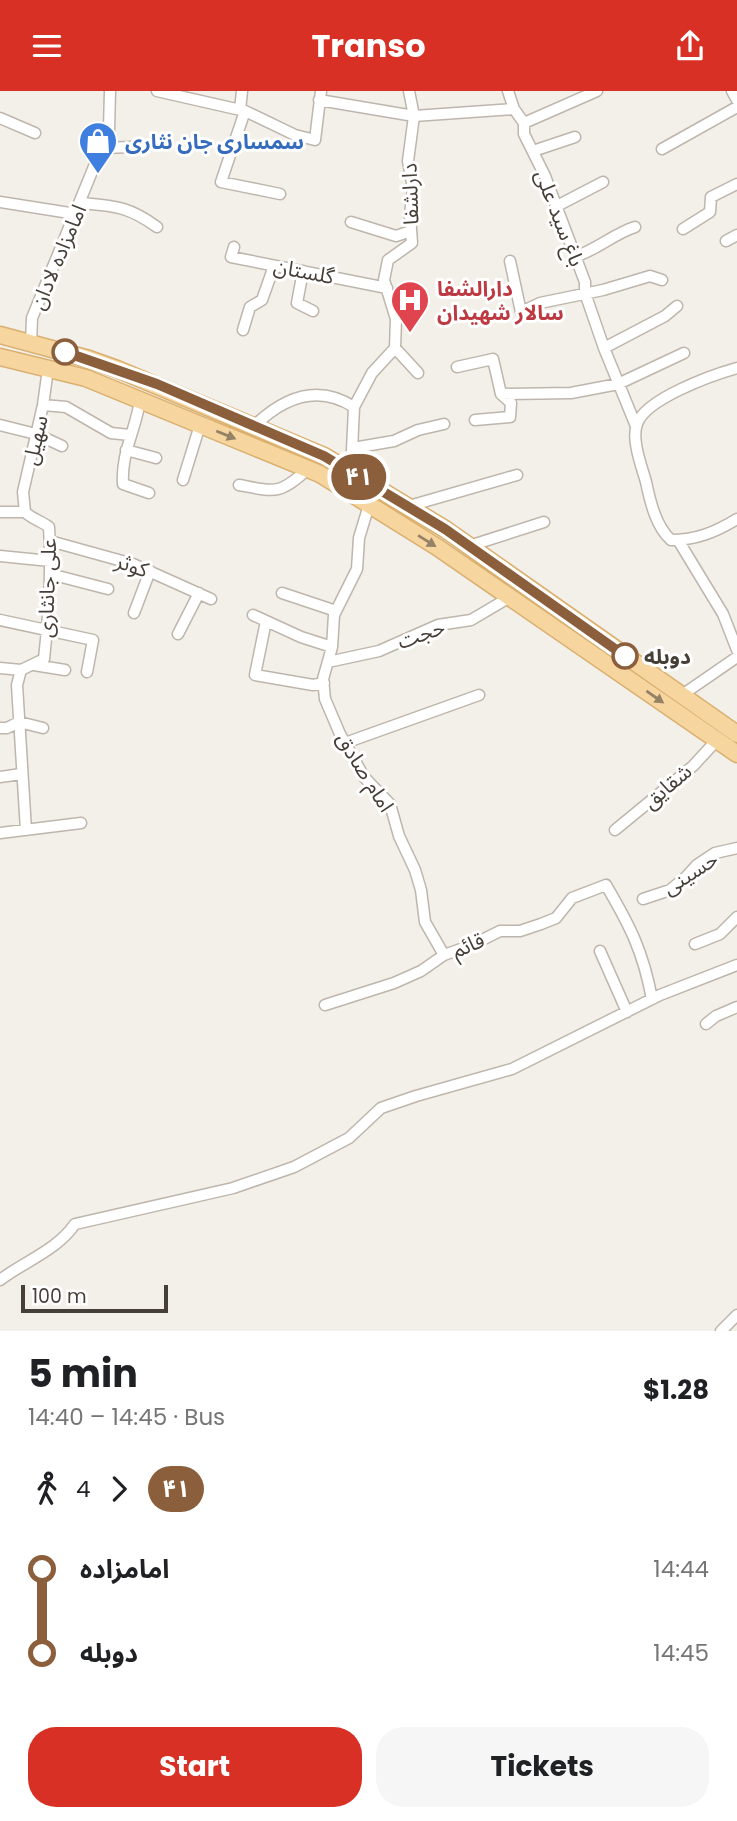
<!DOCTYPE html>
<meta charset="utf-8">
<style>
:root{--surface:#fff;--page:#f6f6f6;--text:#202124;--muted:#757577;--accent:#d93025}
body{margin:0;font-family:Poppins,"Noto Sans Arabic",sans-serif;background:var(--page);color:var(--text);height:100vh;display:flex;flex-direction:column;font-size:26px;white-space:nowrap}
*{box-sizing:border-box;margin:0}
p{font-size:23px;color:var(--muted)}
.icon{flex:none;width:38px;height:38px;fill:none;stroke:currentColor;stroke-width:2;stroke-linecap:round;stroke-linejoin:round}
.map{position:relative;height:1240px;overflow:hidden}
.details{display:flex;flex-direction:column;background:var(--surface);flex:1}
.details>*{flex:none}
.badge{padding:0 14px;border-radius:23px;font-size:24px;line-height:46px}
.scale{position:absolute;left:21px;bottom:18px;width:147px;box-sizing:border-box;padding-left:7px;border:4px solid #463f38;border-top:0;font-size:19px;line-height:24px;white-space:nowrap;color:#463f38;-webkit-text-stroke:5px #fff;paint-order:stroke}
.map>.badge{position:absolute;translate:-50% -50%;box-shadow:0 0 0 4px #fff}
.legs{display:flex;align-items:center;gap:10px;height:77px;padding:0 28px;font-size:23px}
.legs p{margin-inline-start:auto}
.overview{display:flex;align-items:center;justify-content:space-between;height:119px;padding:0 28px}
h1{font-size:38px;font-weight:700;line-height:52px}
.action{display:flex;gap:14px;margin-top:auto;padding:14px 28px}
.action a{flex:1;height:80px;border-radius:28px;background:var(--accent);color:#fff;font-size:28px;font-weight:700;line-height:80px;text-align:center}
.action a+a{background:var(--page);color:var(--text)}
ul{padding:0 28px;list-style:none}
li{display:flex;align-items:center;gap:24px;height:84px;font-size:26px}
li i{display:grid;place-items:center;width:10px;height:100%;margin:0 9px;background:currentColor}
li i::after{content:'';width:18px;height:18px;margin:-9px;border:5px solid;border-radius:50%;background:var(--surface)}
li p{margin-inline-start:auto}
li:first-child i{background:linear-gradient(#0000 50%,currentColor 0)}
li:last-child i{background:linear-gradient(currentColor 50%,#0000 0)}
header{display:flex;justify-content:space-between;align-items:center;height:91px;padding:0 28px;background:var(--accent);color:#fff;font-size:32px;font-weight:700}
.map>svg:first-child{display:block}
</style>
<header><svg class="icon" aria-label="menu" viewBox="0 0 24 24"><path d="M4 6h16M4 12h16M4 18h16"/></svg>Transo<svg class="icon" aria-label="share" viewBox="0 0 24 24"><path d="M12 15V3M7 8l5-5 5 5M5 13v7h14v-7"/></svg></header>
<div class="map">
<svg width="737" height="1240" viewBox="0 0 737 1240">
<rect width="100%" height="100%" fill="#f3efe9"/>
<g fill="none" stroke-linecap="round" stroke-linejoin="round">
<defs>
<path id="street" d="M157 0 245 20 295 44 315 49 321 0
M508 0 514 18 524 32V43L545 85 585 191V202L604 257 636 335
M732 0 737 9
M319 9 414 25 409 0
M240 19 242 0
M245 20 221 91 280 103
M0 27 35 42
M524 32 597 0
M102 57 132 56
M662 58 737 16
M533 60 575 46
M0 111 76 123
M81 112C114 115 128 115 157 136
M555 116 603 91
M351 131 396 145 411 140
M683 138 710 121 711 106 737 93
M726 150 737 144
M234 156 231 166 387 197
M574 166C597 159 613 143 635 136
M510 170 521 221 540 212 603 199 650 185 662 189
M303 180 297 212 313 220
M396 228 412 223
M243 239 250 216 262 209 274 175
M31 252 32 227 109 39 110 0
M395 257 418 282
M604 257 665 225 677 215
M457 276 493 268 501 303 511 312 510 326 475 329
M737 277C712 284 645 308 637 333 631 349 642 376 646 391 650 410 656 436 671 449 696 449 716 441 737 428
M501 303 571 302 618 293 684 262
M140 309C136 339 121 361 123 393L149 402
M43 314 66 316 111 342 130 344
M0 334 36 343 62 355
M254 335C283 307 317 292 354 316
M353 357 394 350 418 339 444 333
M126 359 156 367
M351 381 354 316 372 282 395 257 396 228 384 189 388 169 412 152 410 124 413 97 408 70 414 25 514 18
M183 389 200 334
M239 394C276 401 279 404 308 378
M369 414 359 447 357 478 334 524 332 556 323 588 325 608 340 643 364 686 390 713 399 745 415 779 421 799 425 831 444 864
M409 415 517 384
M0 421H25
M25 421C32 428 41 430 49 436 52 481 49 524 44 568L21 579 17 594 26 739
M25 421 23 401 43 314 48 278
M678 449 723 523 737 559
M50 450 133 473 211 508
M469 455 544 431
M0 465 50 470
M50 483 108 498
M282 502 336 520
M134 522 150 480
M253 524 301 546 332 556
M0 529 93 549 87 581
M266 530 255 584 313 594 324 592
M178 543 199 502
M328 571 379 560 438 534 471 529 510 506
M34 574 65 579
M0 577 21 579
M682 604 737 566
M0 637H7L19 631 43 637
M345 652 479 604
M0 686 21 683
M615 739 693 675 717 649
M0 742 81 732
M643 808 670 799 686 786 697 774 715 762 737 757
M695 853 720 843 737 826
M600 860 627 921
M325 914 394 892 421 880 444 864 472 854 500 840H520L541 833 556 827 572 807 606 794C630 835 643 860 652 908
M706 933 716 925 737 916
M0 1189C25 1170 56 1160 75 1133L233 1097 294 1076 349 1047 381 1017 416 1005 512 978 660 904 737 874
M721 1240 737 1224"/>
<path id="primary" d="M0 244 89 268 117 278 324 365 445 438 737 643
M0 266 86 287 320 383 437 456 737 663"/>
</defs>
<use href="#street" stroke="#beb6ac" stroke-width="13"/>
<use href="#primary" stroke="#dab070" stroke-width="19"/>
<use href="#street" stroke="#fff" stroke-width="10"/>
<use href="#primary" stroke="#f6d59f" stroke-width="16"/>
</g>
<defs><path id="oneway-solid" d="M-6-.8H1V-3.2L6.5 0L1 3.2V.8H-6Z" transform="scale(1.75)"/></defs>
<g fill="#958266">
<use href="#oneway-solid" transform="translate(226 344) rotate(22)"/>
<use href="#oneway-solid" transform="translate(427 450) rotate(32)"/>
<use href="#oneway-solid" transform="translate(655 606) rotate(35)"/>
</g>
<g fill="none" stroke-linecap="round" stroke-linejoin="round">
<defs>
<path id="line-1" d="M65 261 157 293 324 365 445 438 625 565"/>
</defs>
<use href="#line-1" stroke="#fff" stroke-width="16"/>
<use href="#line-1" stroke="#8b5e3c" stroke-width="10"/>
</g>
<defs>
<symbol id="shop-pin" viewBox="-11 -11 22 30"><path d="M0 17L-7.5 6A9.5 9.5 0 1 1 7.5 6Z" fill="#3f7fe0" stroke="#fff"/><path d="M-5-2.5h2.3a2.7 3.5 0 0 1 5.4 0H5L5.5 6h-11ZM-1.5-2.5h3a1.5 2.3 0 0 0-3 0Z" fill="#fff"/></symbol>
<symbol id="hospital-pin" viewBox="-11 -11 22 30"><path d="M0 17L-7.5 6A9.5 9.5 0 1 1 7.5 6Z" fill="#e0444e" stroke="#fff"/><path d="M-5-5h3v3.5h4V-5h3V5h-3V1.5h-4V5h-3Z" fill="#fff"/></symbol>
</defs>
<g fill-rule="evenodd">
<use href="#shop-pin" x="76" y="28" width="44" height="60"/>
<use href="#hospital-pin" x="388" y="187" width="44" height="60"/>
</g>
<g fill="#fff" stroke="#8b5e3c" stroke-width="3.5">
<circle cx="65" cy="261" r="12"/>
<circle cx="625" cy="565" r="12"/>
</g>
<g text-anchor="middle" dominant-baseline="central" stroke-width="6" stroke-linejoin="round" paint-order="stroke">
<g font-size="21" font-weight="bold" fill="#366cbe" stroke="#fff" text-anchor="start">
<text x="125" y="50">سمساری جان نثاری</text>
</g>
<g font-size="21" fill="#463f38" stroke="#fff">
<text transform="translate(410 103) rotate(-92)">دارلشفا</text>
<text transform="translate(560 127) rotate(69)">باغ سید علی</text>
<text transform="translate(58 166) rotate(-67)">امامزاده لادان</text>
<text transform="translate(304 180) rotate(11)">گلستان</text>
<text transform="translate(35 349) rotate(-77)">سهیل</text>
<text transform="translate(132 474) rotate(19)">کوثر</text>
<text transform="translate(47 497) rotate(-88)">علی جانثاری</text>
<text transform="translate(421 543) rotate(-20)">حجت</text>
<text transform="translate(365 681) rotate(58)">امام صادق</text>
<text transform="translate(667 695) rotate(-40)">شقایق</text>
<text transform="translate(690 782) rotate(-33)">حسینی</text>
<text transform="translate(468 854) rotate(-23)">قائم</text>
</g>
<g font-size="21" font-weight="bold" fill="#be3a42" stroke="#fff" text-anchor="start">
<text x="437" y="197">دارالشفا<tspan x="437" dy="24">سالار شهیدان</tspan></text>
</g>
<g font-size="21" font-weight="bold" fill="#463f38" stroke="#fff" text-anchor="start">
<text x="644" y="565">دوبله</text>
</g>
</g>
</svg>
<div class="scale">100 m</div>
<b class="badge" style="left:359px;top:386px;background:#8b5e3c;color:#fff">۴۱</b>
</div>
<section class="details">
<div class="overview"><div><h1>5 min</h1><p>14:40 – 14:45 · Bus</p></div><b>$1.28</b></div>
<div class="legs"><svg class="icon" aria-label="walk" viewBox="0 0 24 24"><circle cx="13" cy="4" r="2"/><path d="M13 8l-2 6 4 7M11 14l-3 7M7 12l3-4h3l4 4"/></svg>4<svg class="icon" aria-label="forward" viewBox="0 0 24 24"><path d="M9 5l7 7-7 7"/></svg><b class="badge" style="background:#8b5e3c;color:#fff">۴۱</b></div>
<ul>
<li><i style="color:#8b5e3c"></i><b>امامزاده</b><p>14:44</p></li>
<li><i style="color:#8b5e3c"></i><b>دوبله</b><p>14:45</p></li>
</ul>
<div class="action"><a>Start</a><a>Tickets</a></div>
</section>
